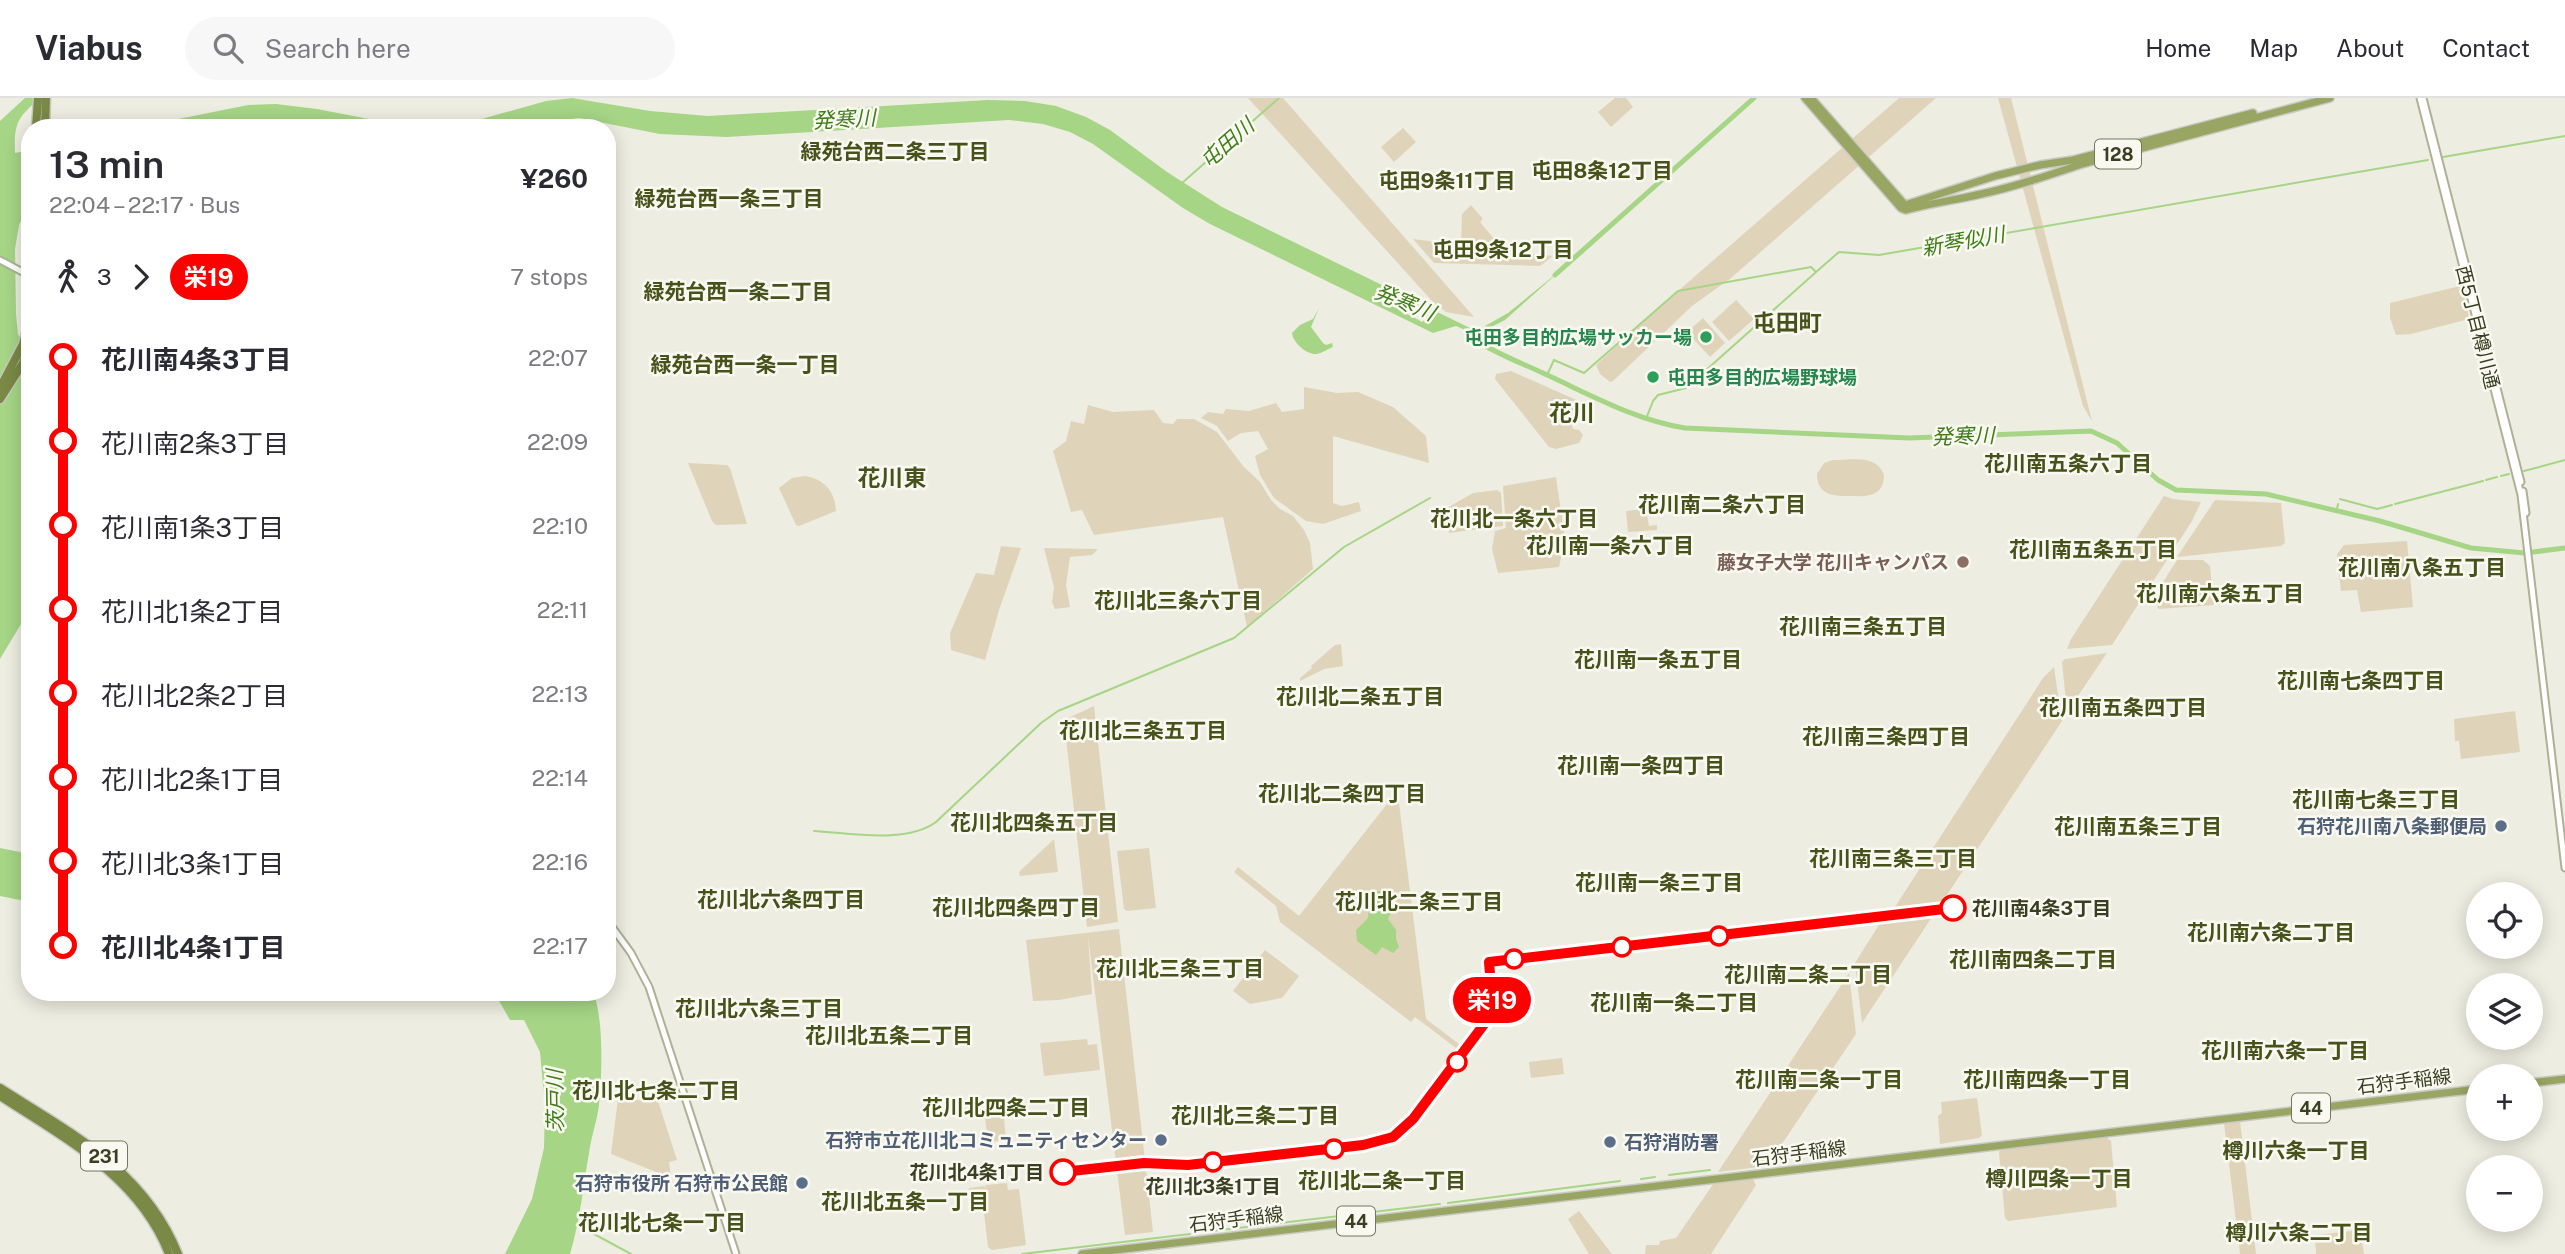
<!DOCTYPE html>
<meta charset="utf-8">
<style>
:root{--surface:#fff;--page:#f7f7f7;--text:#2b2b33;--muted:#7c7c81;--line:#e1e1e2}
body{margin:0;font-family:"Public Sans","Noto Sans JP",sans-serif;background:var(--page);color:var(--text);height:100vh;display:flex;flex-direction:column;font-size:26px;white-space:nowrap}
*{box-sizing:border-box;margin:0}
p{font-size:23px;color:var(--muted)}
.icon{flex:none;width:38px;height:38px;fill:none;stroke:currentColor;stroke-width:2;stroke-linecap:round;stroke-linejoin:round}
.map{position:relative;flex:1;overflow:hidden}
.details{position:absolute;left:21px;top:21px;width:595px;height:882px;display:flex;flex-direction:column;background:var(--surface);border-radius:28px;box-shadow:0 4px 18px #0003}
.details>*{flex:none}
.badge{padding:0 14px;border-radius:23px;font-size:24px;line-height:46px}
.fabs{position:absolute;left:2466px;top:784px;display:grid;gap:14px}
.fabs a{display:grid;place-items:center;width:77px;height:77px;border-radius:50%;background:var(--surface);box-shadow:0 4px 18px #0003;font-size:35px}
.map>.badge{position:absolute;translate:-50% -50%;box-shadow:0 0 0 4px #fff}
.legs{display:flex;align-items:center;gap:10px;height:77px;padding:0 28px;font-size:23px}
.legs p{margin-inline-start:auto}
.head{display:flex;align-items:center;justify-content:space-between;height:119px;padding:0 28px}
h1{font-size:38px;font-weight:600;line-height:52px}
ul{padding:0 28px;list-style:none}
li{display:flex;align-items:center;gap:24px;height:84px;font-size:26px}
li i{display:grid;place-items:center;width:10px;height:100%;margin:0 9px;background:currentColor}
li i::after{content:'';width:18px;height:18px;margin:-9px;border:5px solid;border-radius:50%;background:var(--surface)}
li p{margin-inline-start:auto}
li:first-child i{background:linear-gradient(#0000 50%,currentColor 0)}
li:last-child i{background:linear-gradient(currentColor 50%,#0000 0)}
header{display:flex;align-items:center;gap:42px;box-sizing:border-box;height:98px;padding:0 35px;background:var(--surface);border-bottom:2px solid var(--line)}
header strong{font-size:33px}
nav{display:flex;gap:38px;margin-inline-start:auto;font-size:24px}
.search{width:490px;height:63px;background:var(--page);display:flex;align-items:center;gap:18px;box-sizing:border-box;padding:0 24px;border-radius:38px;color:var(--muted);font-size:26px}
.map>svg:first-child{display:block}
</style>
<header>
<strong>Viabus</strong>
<div class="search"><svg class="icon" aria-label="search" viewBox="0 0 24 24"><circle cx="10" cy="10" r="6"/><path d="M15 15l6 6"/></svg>Search here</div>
<nav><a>Home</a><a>Map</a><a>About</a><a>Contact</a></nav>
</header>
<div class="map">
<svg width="2565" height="1156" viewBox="0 0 2565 1156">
<rect width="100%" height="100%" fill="#edede1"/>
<path fill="#dfd4b9" d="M1248 0H1283L1474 219 1446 214 1433 204Z
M1615 0H1626L1633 9 1611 29 1598 14Z
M1899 0H1936L1731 180 1692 208 1613 283 1610 284 1600 276 1596 267 1637 229Z
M1998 0H2011L2092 323 2083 308Z
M1403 30 1416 44 1394 64 1381 49Z
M1471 107 1483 121 1480 124 1500 148 1461 145 1462 116Z
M1413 141 1553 158 1540 168 1434 165Z
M2460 188 2465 196 2469 221 2411 236 2396 237 2390 220V205Z
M1736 202 1754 221 1729 243 1712 224Z
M1703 220 1725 245 1710 259 1687 234Z
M1511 273 1581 304 1579 318 1572 316 1570 321 1573 331 1579 332 1583 337 1579 345 1556 351 1549 349 1495 281 1496 276Z
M1304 289 1337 295 1358 294 1393 309 1426 338 1429 365 1333 338V405L1342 408 1359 404 1361 413 1323 426 1306 423 1274 400 1260 377 1255 358 1268 351 1258 333 1241 335 1228 343 1217 328 1201 320 1208 314 1223 316 1226 311 1249 313 1276 305 1282 314 1304 311Z
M1088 307 1113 314 1154 312 1163 325 1173 326 1177 321H1194L1217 334 1244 369 1260 384 1271 402 1280 411 1293 418 1304 432 1310 445 1313 471 1247 529 1223 419 1094 437 1082 412 1071 414 1053 353 1066 343 1071 323 1084 326Z
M1833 362C1851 362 1877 356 1884 377 1884 397 1869 399 1853 398 1836 398 1817 399 1817 376L1824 365Z
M688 365 727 367 730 370 747 426 716 427 712 423Z
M805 378C824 381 835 393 836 413L799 428 796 427 779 390 792 380Z
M1556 379 1565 441 1559 469 1498 475 1492 451 1495 433 1506 430 1503 388Z
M1497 392 1501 395 1503 428 1449 435 1447 410 1473 395Z
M2164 398 2173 401 2201 404 2192 423 2112 547 2067 551 2071 541Z
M2215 402 2281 405 2285 445 2281 448 2177 459Z
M1646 411 1649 428 1657 427V432L1628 434 1626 413Z
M2407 443 2413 509 2361 514 2357 492 2341 493 2337 456 2344 447Z
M1001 448 1021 450 999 512 985 562 951 552 950 535 976 475 994 477Z
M1044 450 1098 451 1092 457 1070 459 1066 487 1070 509 1055 511 1052 504 1054 489Z
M2177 462H2203L2210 468 2214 507 2159 511 2157 509 2164 498 2158 492Z
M1341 546 1343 568 1324 571 1300 583V580L1312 570 1311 568 1335 547Z
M2107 555 2067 614 2062 564 2065 561Z
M2054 569 2062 623 1939 809 1891 815 2043 580Z
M1094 608 1118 824 1087 829 1064 622Z
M2515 613 2520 654 2461 661 2459 643H2455L2454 621Z
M1399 705 1426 921 1463 949 1460 953 1415 919 1411 924 1280 824 1276 808 1234 774 1238 769 1299 818 1387 706Z
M1054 741 1058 774 1020 778 1019 774Z
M1149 750 1156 810 1127 813 1124 811 1117 753Z
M1934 816 1862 925 1855 865 1882 822Z
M1119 831 1153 1134 1125 1137 1088 838 1092 896 1059 902 1033 903 1026 842Z
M1265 852 1299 878 1282 900 1250 906 1233 893Z
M1849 875 1856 936 1767 1068 1718 1074Z
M1087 941 1088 947 1097 946 1100 972 1044 978 1040 945Z
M1562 960 1564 976 1531 980 1529 964Z
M1977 1000 1982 1037 1979 1040 1940 1046 1938 1018 1942 1015 1941 1004Z
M618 1001 658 1003 677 1062 669 1064 671 1080 611 1056Z
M1003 1009 1006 1042 988 1044 984 1011Z
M2240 1023 2256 1156H2240L2224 1025Z
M2106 1039 2111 1043 2117 1109 2008 1123 2005 1120 1999 1054 2001 1051Z
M1753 1081 1756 1087 1711 1156H1645L1646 1147H1659L1660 1143 1676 1140 1714 1085Z
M1007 1085 1008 1092 1019 1091 1026 1147 992 1152 988 1149 983 1106 970 1107 969 1090 985 1088 986 1091V1087Z
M1579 1113 1612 1156H1589L1568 1121Z
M2360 1132 2364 1156H2316L2315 1137Z"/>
<path fill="#a6d586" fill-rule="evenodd" d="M25 0H40C17 20 14 25 15 55L30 52V103L19 127 15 151 16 216 18 236 30 263V511L0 561V23Z
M572 0 650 13 708 18 988 2 1025 3 1056 8 1086 19 1110 32 1167 74 1222 109 1470 230 1478 232 1508 215 1561 172 1505 222 1475 237 1476 241 1490 250 1474 244 1463 231 1456 228 1433 235 1210 126 1183 110 1093 46 1070 34 1043 26 1009 22 727 39 660 36 579 20 549 24 528 30H297L274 27 234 30H134L248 7 276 6 317 11 410 29 444 28 471 24 546 3ZM1388 198 1409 203 1425 211 1427 220 1422 224 1385 204Z
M1319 210 1311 229 1323 245 1326 247 1332 245 1333 249C1328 251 1322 255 1317 256 1306 257 1293 244 1292 235L1300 227 1313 221Z
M0 750 30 756V804L0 798Z
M1386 791 1392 796 1393 810 1388 821 1396 832V841L1399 849 1393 855 1382 849 1376 857 1357 843 1356 832 1368 820 1370 800 1376 794Z
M494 894H593C604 919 602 979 599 1007 597 1023 591 1039 589 1055 583 1089 580 1123 570 1156H505L532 1101 544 1050 545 1009 540 954 524 922H510Z"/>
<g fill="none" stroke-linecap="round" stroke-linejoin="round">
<path stroke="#a6d586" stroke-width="2" d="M2443 59 2565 38
M1182 85 1279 0
M1547 277 1554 262 1584 275 1678 193 1811 169 1816 174 1839 154 1879 157 2428 62
M1646 321 1653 303 1658 297 1686 290 1815 175
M2524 373 2565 362
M2501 378 2509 376
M2486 382 2497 379
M2340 401 2377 411 2392 407
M2395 406 2483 383
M2337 411 2338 406
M814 733C850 735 906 746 936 724L1041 625 1058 613 1234 540 1344 449 1430 400
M1669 1077 1710 1072
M1641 1081 1655 1079
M1448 1105 1620 1083
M579 1128 631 1156
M1204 1134 1440 1106
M1022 1156 1190 1136"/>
<path stroke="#a6d586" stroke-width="5" d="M1555 177 1754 0
M1482 246C1502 258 1524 266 1545 276 1591 297 1635 322 1685 330L1909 340 2091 333 2117 345 2158 382 2176 392 2266 396 2380 423 2471 450 2525 455
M2533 454 2565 450"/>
<defs>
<path id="secondary" d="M2420 0 2521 397 2565 770
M2423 0 2521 384
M0 162 30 178
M2523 393 2526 415
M607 822 631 855 649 889 736 1156"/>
<path id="primary" d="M1805 0 1901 110 1906 112C1931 105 1956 102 1981 96 2016 89 2049 77 2082 66L2330 0
M1811 0 1905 107 1995 78 2040 67 2073 62 2253 15
M2530 985 2565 981
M1082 1156 2478 991"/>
<path id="trunk" d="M36 30 38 0
M45 30 46 0
M0 290 23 246 30 221
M0 301 23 265 30 244
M0 990C71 1035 145 1073 178 1156
M0 998C66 1041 139 1079 169 1156"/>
</defs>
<use href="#secondary" stroke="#aeb196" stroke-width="9"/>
<use href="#primary" stroke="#c8c9c1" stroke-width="10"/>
<use href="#trunk" stroke="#c8c9c1" stroke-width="11"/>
<use href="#secondary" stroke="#fff" stroke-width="5"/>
<use href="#primary" stroke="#98a563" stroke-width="7"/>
<use href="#trunk" stroke="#7a8946" stroke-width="8"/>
</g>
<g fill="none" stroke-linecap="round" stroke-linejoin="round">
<defs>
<path id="line-1" d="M1063 1074 1144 1065 1188 1067 1363 1047 1393 1039 1413 1021 1485 925 1492 900 1489 864 1953 810"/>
</defs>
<use href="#line-1" stroke="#fff" stroke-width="16"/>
<use href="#line-1" stroke="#f00" stroke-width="10"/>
</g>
<g fill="#2e9e5b" stroke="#f9f9f2" stroke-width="2.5">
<circle cx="1706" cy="239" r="7"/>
<circle cx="1653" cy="279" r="7"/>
</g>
<circle fill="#8d6e63" stroke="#f9f9f2" stroke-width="2.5" cx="1963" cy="464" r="7"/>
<g fill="#5c6f8a" stroke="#f9f9f2" stroke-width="2.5">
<circle cx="2501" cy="728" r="7"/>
<circle cx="1161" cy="1042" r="7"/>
<circle cx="1610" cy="1044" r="7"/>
<circle cx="802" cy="1085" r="7"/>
</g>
<g fill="#fff" stroke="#f00" stroke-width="3.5">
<circle cx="1953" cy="810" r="12"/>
<circle cx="1719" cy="838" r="9"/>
<circle cx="1622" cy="849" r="9"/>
<circle cx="1514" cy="861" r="9"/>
<circle cx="1457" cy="964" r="9"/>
<circle cx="1334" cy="1051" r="9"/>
<circle cx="1213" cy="1064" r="9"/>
<circle cx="1063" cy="1074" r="12"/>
</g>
<g text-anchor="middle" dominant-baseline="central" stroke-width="5" stroke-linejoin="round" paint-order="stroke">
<g fill="#f9f9f2" stroke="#73775f" stroke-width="2">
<rect x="2095" y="41.5" width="46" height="29" rx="5"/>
<rect x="2292" y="995.5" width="38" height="29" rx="5"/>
<rect x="81" y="1043.5" width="46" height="29" rx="5"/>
<rect x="1337" y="1108.5" width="38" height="29" rx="5"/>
</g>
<g font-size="18" font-weight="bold" fill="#393f20">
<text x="2118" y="56">128</text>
<text x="2311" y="1010">44</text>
<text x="104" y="1058">231</text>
<text x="1356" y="1123">44</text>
</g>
<g font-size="19" fill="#393f20" stroke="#f9f9f2">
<text transform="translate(2478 229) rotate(76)">西5丁目樽川通</text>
<text transform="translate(2404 983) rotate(-7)">石狩手稲線</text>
<text transform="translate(1799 1055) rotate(-7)">石狩手稲線</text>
<text transform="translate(1236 1121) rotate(-7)">石狩手稲線</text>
</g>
<g font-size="19" font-weight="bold" fill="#27864d" stroke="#f9f9f2" text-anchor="end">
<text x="1692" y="239">屯田多目的広場サッカー場</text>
<text x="1667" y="279" text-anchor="start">屯田多目的広場野球場</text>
</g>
<g font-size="19" font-weight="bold" fill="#785e54" stroke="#f9f9f2" text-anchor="end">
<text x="1949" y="464">藤女子大学 花川キャンパス</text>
</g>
<g font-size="19" font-weight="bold" fill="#4e5e75" stroke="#f9f9f2" text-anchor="end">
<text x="2487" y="728">石狩花川南八条郵便局</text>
<text x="1147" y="1042">石狩市立花川北コミュニティセンター</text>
<text x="1624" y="1044" text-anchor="start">石狩消防署</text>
<text x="788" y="1085">石狩市役所 石狩市公民館</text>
</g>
<g font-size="19" font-weight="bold" fill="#393f20" stroke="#f9f9f2" text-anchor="start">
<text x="1972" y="810">花川南4条3丁目</text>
<text x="1044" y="1074" text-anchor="end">花川北4条1丁目</text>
<text x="1213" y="1088" text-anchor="middle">花川北3条1丁目</text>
</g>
<g font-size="21" font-style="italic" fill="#3f7e17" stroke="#f9f9f2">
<text transform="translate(844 21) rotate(-3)">発寒川</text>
<text transform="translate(1227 45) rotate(-41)">屯田川</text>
<text transform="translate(1963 143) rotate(-10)">新琴似川</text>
<text transform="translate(1405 204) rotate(22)">発寒川</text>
<text transform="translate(1963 338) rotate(-2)">発寒川</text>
<text transform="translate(555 1003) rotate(-91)">茨戸川</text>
</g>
<g font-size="21" font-weight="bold" fill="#47521b" stroke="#f9f9f2">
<text x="895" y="53">緑苑台西二条三丁目</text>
<text x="1602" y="72">屯田8条12丁目</text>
<text x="1447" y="82">屯田9条11丁目</text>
<text x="729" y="100">緑苑台西一条三丁目</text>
<text x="1503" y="151">屯田9条12丁目</text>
<text x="738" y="193">緑苑台西一条二丁目</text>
<text x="745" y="266">緑苑台西一条一丁目</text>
<text x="2068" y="365">花川南五条六丁目</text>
<text x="1722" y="406">花川南二条六丁目</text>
<text x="1514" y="420">花川北一条六丁目</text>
<text x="1610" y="447">花川南一条六丁目</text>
<text x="2093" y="451">花川南五条五丁目</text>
<text x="2422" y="469">花川南八条五丁目</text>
<text x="2220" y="495">花川南六条五丁目</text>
<text x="1178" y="502">花川北三条六丁目</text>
<text x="1863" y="528">花川南三条五丁目</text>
<text x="1658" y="561">花川南一条五丁目</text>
<text x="2361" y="582">花川南七条四丁目</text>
<text x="1360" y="598">花川北二条五丁目</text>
<text x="2123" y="609">花川南五条四丁目</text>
<text x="1143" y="632">花川北三条五丁目</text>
<text x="1886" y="638">花川南三条四丁目</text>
<text x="1641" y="667">花川南一条四丁目</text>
<text x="1342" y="695">花川北二条四丁目</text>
<text x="2376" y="701">花川南七条三丁目</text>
<text x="1034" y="724">花川北四条五丁目</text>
<text x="2138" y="728">花川南五条三丁目</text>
<text x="1893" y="760">花川南三条三丁目</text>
<text x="1659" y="784">花川南一条三丁目</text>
<text x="781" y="801">花川北六条四丁目</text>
<text x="1419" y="803">花川北二条三丁目</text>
<text x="1016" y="809">花川北四条四丁目</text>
<text x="2271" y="834">花川南六条二丁目</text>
<text x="2033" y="861">花川南四条二丁目</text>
<text x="1180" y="870">花川北三条三丁目</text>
<text x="1808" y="876">花川南二条二丁目</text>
<text x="1674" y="904">花川南一条二丁目</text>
<text x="759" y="910">花川北六条三丁目</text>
<text x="889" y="937">花川北五条二丁目</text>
<text x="2285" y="952">花川南六条一丁目</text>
<text x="1819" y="981">花川南二条一丁目</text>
<text x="2047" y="981">花川南四条一丁目</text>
<text x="656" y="992">花川北七条二丁目</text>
<text x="1006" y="1009">花川北四条二丁目</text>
<text x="1255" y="1017">花川北三条二丁目</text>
<text x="2296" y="1052">樽川六条一丁目</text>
<text x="2059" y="1080">樽川四条一丁目</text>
<text x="1382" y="1082">花川北二条一丁目</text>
<text x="905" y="1103">花川北五条一丁目</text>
<text x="662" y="1124">花川北七条一丁目</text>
<text x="2299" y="1134">樽川六条二丁目</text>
</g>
<g font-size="23" font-weight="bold" fill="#47521b" stroke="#f9f9f2">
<text x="1787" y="224">屯田町</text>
<text x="1572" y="314">花川</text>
<text x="892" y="379">花川東</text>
</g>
</g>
</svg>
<div class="fabs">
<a><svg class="icon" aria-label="locate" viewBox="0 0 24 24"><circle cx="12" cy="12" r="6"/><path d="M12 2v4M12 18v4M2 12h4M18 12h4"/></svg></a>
<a><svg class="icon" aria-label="layers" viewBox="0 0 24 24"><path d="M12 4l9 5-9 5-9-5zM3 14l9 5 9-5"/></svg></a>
<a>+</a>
<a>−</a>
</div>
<b class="badge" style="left:1492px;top:902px;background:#f00;color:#fff">栄19</b>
<section class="details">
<div class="head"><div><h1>13 min</h1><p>22:04 – 22:17 · Bus</p></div><b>¥260</b></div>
<div class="legs"><svg class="icon" aria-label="walk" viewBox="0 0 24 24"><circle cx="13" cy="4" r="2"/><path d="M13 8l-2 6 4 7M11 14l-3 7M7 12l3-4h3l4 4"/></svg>3<svg class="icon" aria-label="forward" viewBox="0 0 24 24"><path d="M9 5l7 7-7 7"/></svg><b class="badge" style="background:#f00;color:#fff">栄19</b><p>7 stops</p></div>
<ul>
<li><i style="color:#f00"></i><b>花川南4条3丁目</b><p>22:07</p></li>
<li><i style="color:#f00"></i><span>花川南2条3丁目</span><p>22:09</p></li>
<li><i style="color:#f00"></i><span>花川南1条3丁目</span><p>22:10</p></li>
<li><i style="color:#f00"></i><span>花川北1条2丁目</span><p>22:11</p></li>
<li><i style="color:#f00"></i><span>花川北2条2丁目</span><p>22:13</p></li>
<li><i style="color:#f00"></i><span>花川北2条1丁目</span><p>22:14</p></li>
<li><i style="color:#f00"></i><span>花川北3条1丁目</span><p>22:16</p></li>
<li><i style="color:#f00"></i><b>花川北4条1丁目</b><p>22:17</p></li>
</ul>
</section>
</div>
